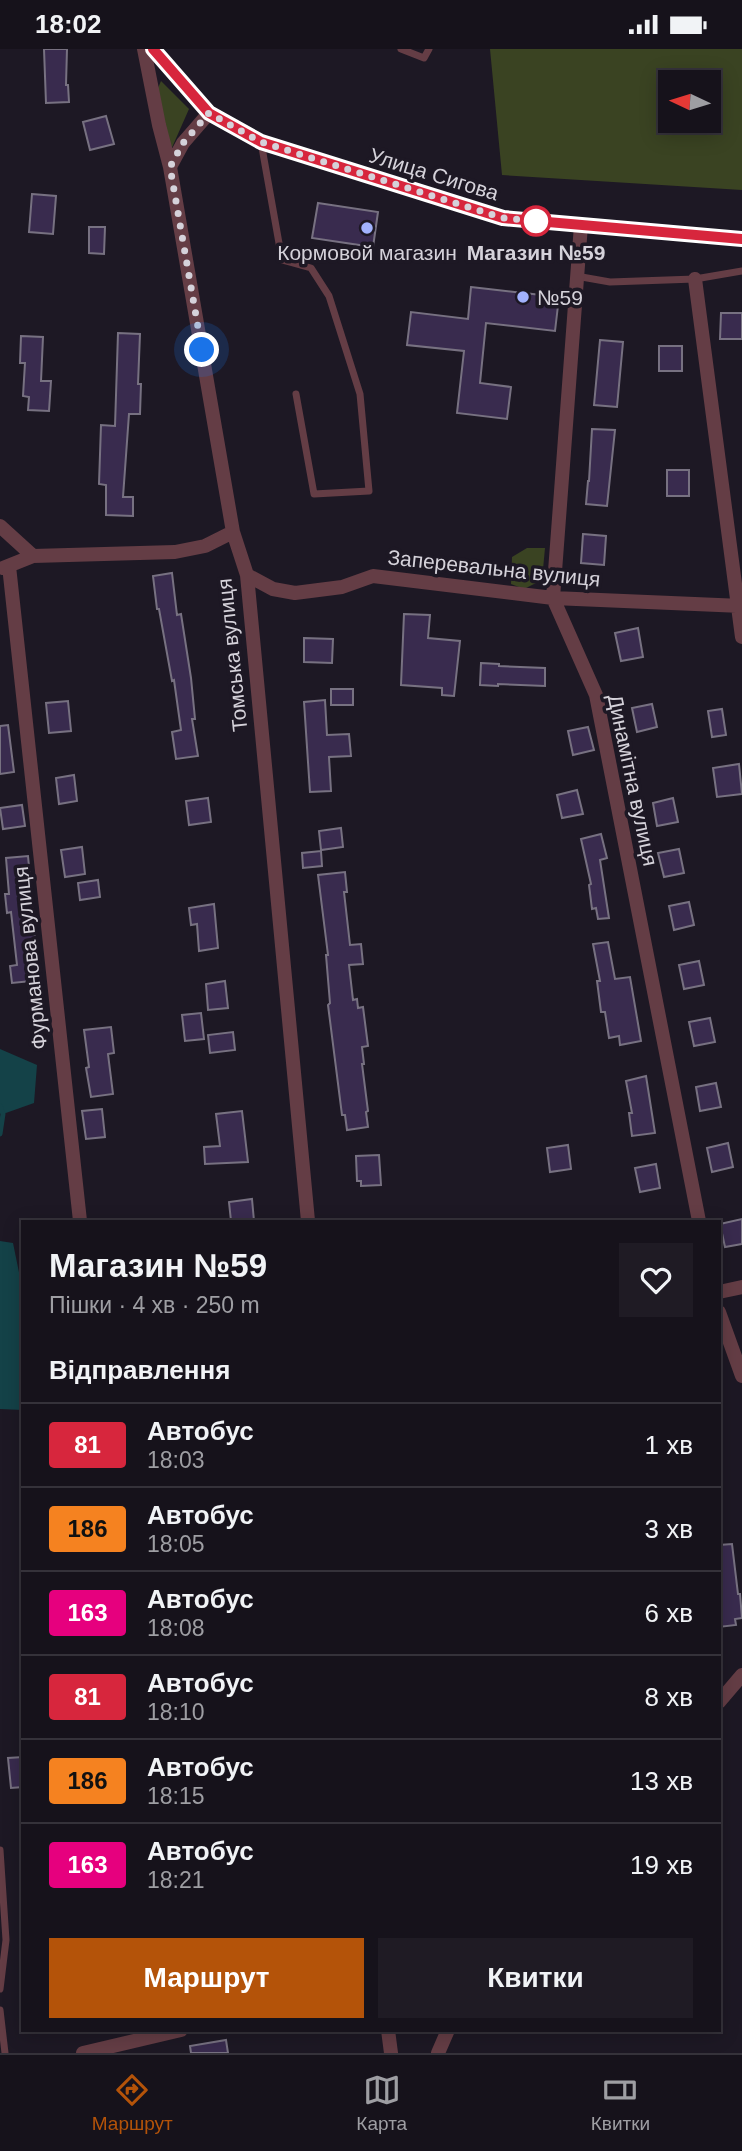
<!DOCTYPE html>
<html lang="uk">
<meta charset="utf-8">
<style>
:root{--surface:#16121b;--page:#1f1b24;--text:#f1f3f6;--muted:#9e9ea3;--line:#35323a;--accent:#b45309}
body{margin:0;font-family:Helvetica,sans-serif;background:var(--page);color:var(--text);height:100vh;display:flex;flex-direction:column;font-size:26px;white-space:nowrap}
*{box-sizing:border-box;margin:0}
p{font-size:23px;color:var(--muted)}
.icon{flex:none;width:38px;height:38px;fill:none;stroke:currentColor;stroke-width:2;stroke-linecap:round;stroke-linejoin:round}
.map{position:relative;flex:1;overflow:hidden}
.drawer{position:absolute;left:21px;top:1171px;width:700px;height:812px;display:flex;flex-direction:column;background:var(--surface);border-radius:0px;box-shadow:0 4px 18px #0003,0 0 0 2px var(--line)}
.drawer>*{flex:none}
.badge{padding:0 14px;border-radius:5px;font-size:24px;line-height:46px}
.needle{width:46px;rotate:274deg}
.buttons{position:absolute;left:658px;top:21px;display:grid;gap:14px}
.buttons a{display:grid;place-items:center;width:63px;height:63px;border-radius:0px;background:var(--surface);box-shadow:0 4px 18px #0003,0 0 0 2px var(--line);font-size:35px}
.you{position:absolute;width:35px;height:35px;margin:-18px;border:5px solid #fff;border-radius:50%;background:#1a73e8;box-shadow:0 0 0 10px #1a73e833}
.map>.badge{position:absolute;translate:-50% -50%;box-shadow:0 0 0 4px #fff}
h2{padding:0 28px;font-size:26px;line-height:63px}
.round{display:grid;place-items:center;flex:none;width:74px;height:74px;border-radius:0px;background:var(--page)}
.summary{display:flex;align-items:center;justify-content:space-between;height:119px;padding:0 28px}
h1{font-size:33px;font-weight:800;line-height:52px}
.primary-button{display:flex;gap:14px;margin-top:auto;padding:14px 28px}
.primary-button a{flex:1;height:80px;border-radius:0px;background:var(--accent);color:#fff;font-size:28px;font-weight:800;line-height:80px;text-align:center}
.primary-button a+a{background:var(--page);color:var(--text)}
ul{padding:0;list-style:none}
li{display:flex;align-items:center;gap:21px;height:84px;padding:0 28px;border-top:2px solid var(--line)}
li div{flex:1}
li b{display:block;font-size:26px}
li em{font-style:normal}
li .badge{min-width:77px;font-weight:700;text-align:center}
.status{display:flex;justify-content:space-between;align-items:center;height:49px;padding:0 35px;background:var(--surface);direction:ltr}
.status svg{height:19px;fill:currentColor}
.tab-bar{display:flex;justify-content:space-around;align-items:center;height:98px;border-top:2px solid var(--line);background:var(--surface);font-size:19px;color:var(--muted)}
.tab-bar a{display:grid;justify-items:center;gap:4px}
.tab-bar .selected{color:var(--accent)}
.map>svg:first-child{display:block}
</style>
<div class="status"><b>18:02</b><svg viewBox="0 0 49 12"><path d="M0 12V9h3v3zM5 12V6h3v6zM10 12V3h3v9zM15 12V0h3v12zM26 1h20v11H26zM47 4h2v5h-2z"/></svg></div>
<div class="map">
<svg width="742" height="2004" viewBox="0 0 742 2004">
<rect width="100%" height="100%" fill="#1d1824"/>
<path fill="#3a4322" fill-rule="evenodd" d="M490 0H742V141L502 126ZM709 33V72H670V33Z
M161 32 189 60 170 103 158 39Z
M527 499H545L542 531 524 540 511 535 512 508Z"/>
<path fill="#144248" d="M0 1000 37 1016 34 1054 3 1065 0 1061Z
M0 1192 13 1194 23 1243V1361L0 1360Z"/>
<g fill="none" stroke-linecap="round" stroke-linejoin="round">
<path stroke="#144248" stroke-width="5" d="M0 1057 3 1065 0 1085"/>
</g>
<path fill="#392b4e" stroke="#777181" stroke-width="2" d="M44 0H67L66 36H68L69 53 46 54Z
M106 67 114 95 90 101 83 73Z
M32 145 56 147 53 185 29 183Z
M318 154 378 163 373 198 312 189Z
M89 178H105L104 205 89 204Z
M471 238 559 248 555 282 486 274 480 334 511 338 507 370 457 364 464 302 407 296 411 263 468 270Z
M721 264H742V290H720Z
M118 284 140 285 138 335H141L140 365H129L123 448H133V467L106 466V436L99 435 101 376 115 377Z
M21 287 43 288 41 332H51L49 362 28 361 29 348 23 347 25 314H20Z
M600 291 623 293 617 358 594 356Z
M659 297H682V322H659Z
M592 380 615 381 607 457 586 455 588 432H589Z
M667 421H689V447H667Z
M583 485 606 487 604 516 581 514Z
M172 524 177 566 181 565 191 629 195 670H192L198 707 176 710 172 683 181 681 174 631 172 632 159 560H157L153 527Z
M404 565 430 566 428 589 460 592 454 647 442 646V639L401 636Z
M638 579 643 608 621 612 615 584Z
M304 589 333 590 332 614 304 613Z
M481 614 499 615V617L545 619V637L498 635V637L480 636Z
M331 640H353V656H331Z
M325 651 327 686 349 685 351 707 329 708 331 742 310 743 304 653Z
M68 652 71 682 49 684 46 654Z
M652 655 657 678 637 683 632 659Z
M722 660 726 686 712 688 708 662Z
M8 676 14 723 0 725V677Z
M588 678 594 701 573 706 568 682Z
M739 715 742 745 717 748 713 719Z
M74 726 77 752 59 755 56 729Z
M577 741 583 765 562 769 557 746Z
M208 749 211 773 189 776 186 752Z
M673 749 678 773 657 777 653 754Z
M22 756 25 777 3 780 0 759Z
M341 779 343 798 321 801 319 782Z
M601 785 607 809 600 811 609 869 598 870 596 859 592 860 589 836 591 835 581 790Z
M82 798 85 825 65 828 61 801Z
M679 800 684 824 664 828 658 804Z
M321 802 322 817 303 819 302 804Z
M28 807 33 861H31L41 931 12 934 10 917 17 916 11 863 7 864 5 845H9L6 809Z
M345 823 347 843H344L350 896 361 895 363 915 349 916 353 951 357 950 358 959 363 958 368 997 362 998 364 1015H362L368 1062 366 1063 368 1078 347 1081 345 1066H342L328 956 330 954 326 906H328L318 826Z
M98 831 100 848 80 851 78 834Z
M689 853 694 876 674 881 669 857Z
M214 855 218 899 199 902 197 875 191 876 189 859Z
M608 893 615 930 630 928 641 992 620 996 619 987 609 989 605 963H601L597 932H600L593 895Z
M699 912 704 936 684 940 679 916Z
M225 932 228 959 208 961 206 935Z
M201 964 204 990 185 992 182 966Z
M710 969 715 993 694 997 689 973Z
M111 978 114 1004 108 1005 113 1045 91 1048 86 1019 89 1018 84 981Z
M233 983 235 1001 210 1004 208 986Z
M646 1027 655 1084 632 1087 629 1064H632L626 1032Z
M716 1034 721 1058 700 1062 696 1038Z
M102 1060 105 1088 86 1090 82 1062Z
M242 1062 248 1113 205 1115 204 1098 220 1097 216 1065Z
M728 1094 733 1118 712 1123 707 1099Z
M568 1096 571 1120 550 1123 547 1099Z
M379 1106 381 1136 361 1137V1132H357L356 1107Z
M656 1115 660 1139 640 1143 635 1119Z
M252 1150 254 1172H231L229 1153Z
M742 1170V1195L725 1198 720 1175Z
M732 1495 738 1545H740L742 1569 735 1570 736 1576 719 1578V1496Z
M23 1708V1738L11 1739 8 1709Z
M226 1991 228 2004H191L190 1997Z"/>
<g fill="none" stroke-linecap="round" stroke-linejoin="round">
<path stroke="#643d45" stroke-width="7" d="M401 0 424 9 429 0
M261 93 282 211 311 219 329 247 360 345 369 442 314 445 296 345
M576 227 610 233 695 230 742 222
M0 1801 6 1891 0 1940
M0 1961 5 2004"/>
<path stroke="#643d45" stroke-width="14" d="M144 0 159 76 170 118 233 483 247 526 308 1172
M153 0 209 64 261 93 503 169 742 190
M170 118 183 94 209 64
M581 176 553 549 596 646 699 1172
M695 230 742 588
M0 477 33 507
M9 517 80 1172
M3 519 33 507 175 503 205 497 233 483
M247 526 273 540 295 544 342 538 373 527 553 549 742 557
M719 1243 742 1238
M719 1263 742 1327
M719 1653 742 1626
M388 1981 391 2004
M83 2004 181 1981
M438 2004 448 1981"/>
</g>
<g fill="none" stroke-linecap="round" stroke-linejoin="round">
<defs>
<path id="line" d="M153 0 209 64 261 93 503 169 742 190"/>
</defs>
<use href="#line" stroke="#fff" stroke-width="16"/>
<use href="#line" stroke="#d7263d" stroke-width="10"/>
<path stroke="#d5d2da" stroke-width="7" stroke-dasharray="0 12.6" d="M202 301 170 118 183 94 209 64 261 93 503 169 536 172"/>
</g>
<circle fill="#fff" stroke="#d7263d" stroke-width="3.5" cx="536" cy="172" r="14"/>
<g fill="#a2b2fd" stroke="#1d1824" stroke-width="2.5">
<circle cx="367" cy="179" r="7"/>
<circle cx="523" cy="248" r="7"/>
</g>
<g text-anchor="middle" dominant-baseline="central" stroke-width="7" stroke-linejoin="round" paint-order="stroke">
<g font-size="21" fill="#d5d2da" stroke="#1d1824">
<text transform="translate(434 125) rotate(17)">Улица Сигова</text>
<text transform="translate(494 519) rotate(6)">Заперевальна вулиця</text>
<text transform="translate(232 606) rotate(-96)">Томська вулиця</text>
<text transform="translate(633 731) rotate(78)">Динамітна вулиця</text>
<text transform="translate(30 909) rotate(-96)">Фурманова вулиця</text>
</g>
<g font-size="21" fill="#d5d2da" stroke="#1d1824">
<text x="367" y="203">Кормовой магазин</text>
<text x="537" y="248" text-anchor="start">№59</text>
</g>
<g font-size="21" font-weight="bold" fill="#d5d2da" stroke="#1d1824">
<text x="536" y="203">Магазин №59</text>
</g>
</g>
</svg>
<div class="buttons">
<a><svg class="needle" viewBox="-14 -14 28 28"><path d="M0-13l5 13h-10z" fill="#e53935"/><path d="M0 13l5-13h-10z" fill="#9e9ea3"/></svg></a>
</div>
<div class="you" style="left:202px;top:301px"></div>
<section class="drawer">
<div class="summary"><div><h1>Магазин №59</h1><p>Пішки · 4 хв · 250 m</p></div><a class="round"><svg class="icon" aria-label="heart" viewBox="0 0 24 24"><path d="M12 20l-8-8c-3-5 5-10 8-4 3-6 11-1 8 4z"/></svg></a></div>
<h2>Відправлення</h2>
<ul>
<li><span class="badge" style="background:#d7263d;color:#fff">81</span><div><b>Автобус</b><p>18:03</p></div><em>1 хв</em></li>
<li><span class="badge" style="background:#f58220;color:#111">186</span><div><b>Автобус</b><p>18:05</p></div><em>3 хв</em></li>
<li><span class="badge" style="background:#e6007e;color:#fff">163</span><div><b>Автобус</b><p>18:08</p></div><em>6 хв</em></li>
<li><span class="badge" style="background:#d7263d;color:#fff">81</span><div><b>Автобус</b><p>18:10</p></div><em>8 хв</em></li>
<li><span class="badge" style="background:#f58220;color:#111">186</span><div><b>Автобус</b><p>18:15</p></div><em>13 хв</em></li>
<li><span class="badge" style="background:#e6007e;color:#fff">163</span><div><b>Автобус</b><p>18:21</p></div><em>19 хв</em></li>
</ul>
<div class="primary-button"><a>Маршрут</a><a>Квитки</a></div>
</section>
</div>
<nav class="tab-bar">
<a class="selected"><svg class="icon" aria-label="directions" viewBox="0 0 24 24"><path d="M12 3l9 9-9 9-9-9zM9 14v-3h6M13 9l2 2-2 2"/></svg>Маршрут</a>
<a><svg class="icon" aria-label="map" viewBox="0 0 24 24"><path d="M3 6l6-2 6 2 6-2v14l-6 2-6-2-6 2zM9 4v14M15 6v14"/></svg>Карта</a>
<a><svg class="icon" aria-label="tickets" viewBox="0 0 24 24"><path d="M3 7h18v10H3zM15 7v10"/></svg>Квитки</a>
</nav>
